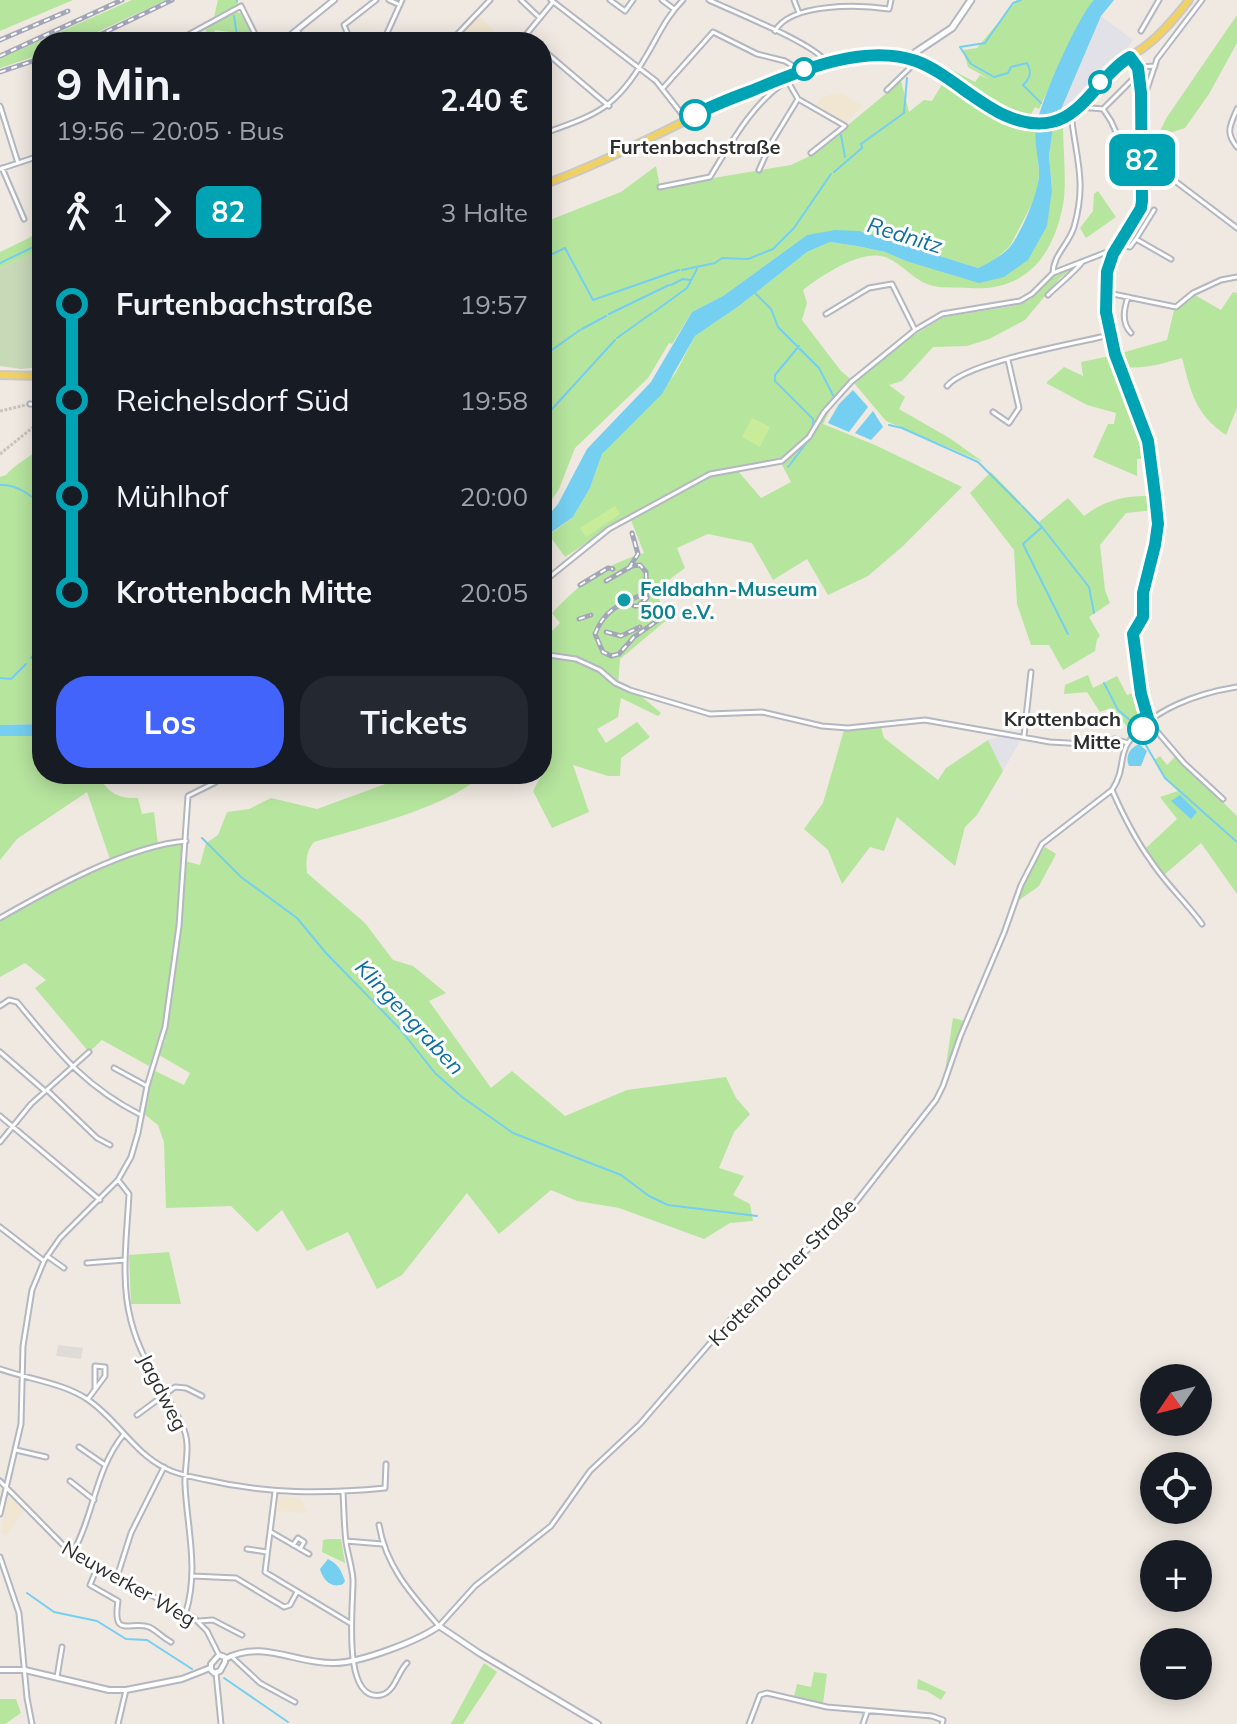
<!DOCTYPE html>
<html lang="de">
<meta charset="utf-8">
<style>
:root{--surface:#171b24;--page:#242831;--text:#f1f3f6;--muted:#9ea1a6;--accent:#4264fb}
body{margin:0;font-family:Mulish,sans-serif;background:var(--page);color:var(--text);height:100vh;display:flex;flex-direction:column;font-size:30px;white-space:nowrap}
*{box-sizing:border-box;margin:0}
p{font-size:26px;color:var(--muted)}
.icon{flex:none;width:44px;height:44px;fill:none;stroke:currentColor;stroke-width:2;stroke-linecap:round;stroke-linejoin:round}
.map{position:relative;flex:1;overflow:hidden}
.drawer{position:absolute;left:32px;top:32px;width:520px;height:752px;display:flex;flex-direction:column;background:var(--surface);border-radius:32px;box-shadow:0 4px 20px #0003}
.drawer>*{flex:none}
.badge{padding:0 16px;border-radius:12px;font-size:28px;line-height:52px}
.needle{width:52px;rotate:235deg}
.fabs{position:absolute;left:1140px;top:1364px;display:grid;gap:16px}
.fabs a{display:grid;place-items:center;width:72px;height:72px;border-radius:50%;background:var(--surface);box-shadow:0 4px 20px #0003;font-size:40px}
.map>.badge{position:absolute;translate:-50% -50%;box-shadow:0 0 0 4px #fff}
.legs{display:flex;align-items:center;gap:12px;height:88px;padding:0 24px;font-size:26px}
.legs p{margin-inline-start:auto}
.summary{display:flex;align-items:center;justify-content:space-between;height:136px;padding:0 24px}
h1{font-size:44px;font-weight:700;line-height:60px}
.cta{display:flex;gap:16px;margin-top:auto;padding:16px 24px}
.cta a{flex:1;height:92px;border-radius:32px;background:var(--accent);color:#fff;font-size:32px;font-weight:700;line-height:92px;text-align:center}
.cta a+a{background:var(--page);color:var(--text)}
ul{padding:0 24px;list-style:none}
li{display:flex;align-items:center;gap:28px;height:96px;font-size:30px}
li i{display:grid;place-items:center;width:12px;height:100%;margin:0 10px;background:currentColor}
li i::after{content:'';width:20px;height:20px;margin:-10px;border:6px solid;border-radius:50%;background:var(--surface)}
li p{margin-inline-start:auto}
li:first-child i{background:linear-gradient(#0000 50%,currentColor 0)}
li:last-child i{background:linear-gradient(currentColor 50%,#0000 0)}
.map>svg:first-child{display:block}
</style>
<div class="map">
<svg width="1237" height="1724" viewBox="0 0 1237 1724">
<rect width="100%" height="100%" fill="#efe9e1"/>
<path fill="#e3e1e8" d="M1101 16 1133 40 1123 55 1103 72 1077 105 1058 115Z
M1001 736 1020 741 1003 771 988 740Z"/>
<path fill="#f0e6d1" d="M479 16 505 42H456Z
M839 92 863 106 845 123 816 106 820 98Z
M279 1496 300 1498 307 1513 278 1511Z
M9 1498 16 1499 24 1509 7 1536 1 1532 6 1500Z"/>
<path fill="#b6e59e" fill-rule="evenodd" d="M0 0H73L0 31Z
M132 0H166L76 42H42V54L0 68V59L3 57Z
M218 0H238V13H242L255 42H227L229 32 215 30 213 42H205L207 34 204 23 214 17Z
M1017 0H1094L1078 25 1039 109 1035 107 1029 118 1013 113 986 98 975 108 1036 130 1039 175 1036 196 1010 246 991 263 978 268 860 231 807 235 723 296 692 312 672 344 669 343 648 378 575 448 559 489 542 514V223L621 192 656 166 660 187 791 165 812 155 901 81 909 112 924 100 932 101 944 81 940 70 950 69 975 82 980 75 989 79 968 67 963 50 977 48Z
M1237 15V43L1209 94 1185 128 1157 137 1167 117Z
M1063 125C1063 148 1067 184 1063 205 1053 257 1025 292 969 288 956 287 938 289 927 284 911 278 897 258 880 256 856 252 820 277 803 290L807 303 802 320 841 371 854 382 901 343 944 317 1014 306 1029 300 1054 274 1075 266 1060 278 1025 320 989 339 967 346 933 347 902 381 889 385 905 397 899 409 951 439 983 462 886 421 854 383 833 404 823 424 875 445 962 487 903 546 868 576 828 595 807 559 773 580 752 543 708 534 677 548 685 568 655 590 668 619 620 659 618 686 641 696 661 713 658 716 621 698 618 717 597 729 606 743 637 722 650 737 621 758 620 776H608L573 765 589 812 552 828 533 791 542 774V641L560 623 552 613C584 580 600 567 644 553L629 515 565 557 549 535 573 517 590 488 602 454 675 374 695 336 739 306 807 252 830 242 857 246 885 252 906 261 1004 277 1052 190 1049 156 1053 128ZM779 459 791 482 761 498 738 471 721 472Z
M1098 191 1116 217 1086 238 1080 228 1093 211 1094 194Z
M42 228V250L0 268V252L29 238Z
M1233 292 1237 293V408L1226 435C1195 414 1191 392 1182 358 1162 364 1144 369 1123 367L1118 354 1167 340 1174 310C1183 306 1185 298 1193 294L1221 310Z
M1115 355 1143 435 1147 458 1137 459V476L1093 457 1108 424H1114L1116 413 1087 405 1046 383 1064 367 1083 376 1081 362Z
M42 446V724L0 725V477L6 475C17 462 30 458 42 446Z
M991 472 1039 522 1068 498 1084 516C1105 500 1125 495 1152 496L1154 510 1126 513 1100 545 1105 590 1110 603 1089 617 1100 636 1097 639 1095 651 1063 670 1049 645H1031L1017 604 1014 550 970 493Z
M1088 675 1093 688 1117 676 1127 695 1137 692 1145 714 1144 723 1133 733 1111 708 1100 712 1087 692 1064 694 1065 685Z
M881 727 884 738 938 780 946 768 988 740 1003 771 977 815 965 827 955 866 897 817 884 851 870 847 842 884 828 850 804 829 823 803 844 730Z
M0 736H42V774H101L99 776C108 793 119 799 138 798L142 814 154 812 158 845 186 842 185 861 200 865 206 843 218 835 227 812 249 809 271 798 317 809 413 774H483C448 808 361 828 314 842 306 851 306 861 307 873L365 923 393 960 413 966 446 993 429 1001 491 1088 512 1071 565 1116 627 1090 726 1077 736 1098 750 1114 734 1132 719 1168 744 1176 733 1195 750 1204 753 1221 730 1223 704 1239 619 1208 577 1201 551 1190 499 1234 467 1193 402 1275 377 1289 348 1232 307 1251 282 1210 257 1232 231 1206 166 1208 164 1142 158 1125 144 1114 153 1070 184 1085 190 1073 159 1055 165 1040V1012L160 1037 149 1066 102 1040 89 1052 35 988 46 980 25 963 0 977V920L110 859 87 792 17 839 0 860Z
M1160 756 1167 765 1176 756 1237 816V894L1201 843 1164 875 1145 849 1177 819 1160 797 1178 791 1164 778 1154 760Z
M1045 847 1056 854 1039 886 1018 901 1030 871Z
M953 1018 965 1021 945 1072Z
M169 1252 181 1304H131L129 1255Z
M328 1539H341L345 1563 322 1552 323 1540Z
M484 1663 497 1672 463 1724H451Z
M814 1672 827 1674 823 1703 794 1697 797 1684 811 1687Z
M918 1679 946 1692 941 1700 927 1691 917 1689Z
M0 1699H16L21 1713 5 1724H0Z"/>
<path fill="#c8d9b8" d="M42 250V367L21 369 0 366V268Z"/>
<path fill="#c9ec9a" d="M752 418 770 427 760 447 742 437Z
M615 506 620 514 586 537 580 528Z"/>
<path fill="#dfdcd8" d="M58 1345 83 1348 81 1359 56 1356Z"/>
<path fill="#75cff0" d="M1094 0H1114L1101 16 1053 128 1049 156 1052 190 1047 226 1028 260 1004 277 979 283 906 261 885 252 857 246 830 242 807 252 739 306 695 336 662 394 602 454 590 488 573 517 542 539V523L558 504 587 449 651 382 692 312 723 296 807 235 835 230 860 231 978 268C989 263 1000 257 1009 248 1021 234 1039 192 1039 174 1039 159 1034 144 1036 130 1037 108 1078 16 1094 0Z
M853 390 868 407 849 432 828 423 839 404Z
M873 411 883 427 871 440 855 433Z
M42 724V736H0V725Z
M1139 744 1147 751 1141 766H1129C1125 757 1129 748 1139 744Z
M1180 795 1197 812 1191 819 1171 801Z
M328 1559C338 1564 341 1570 345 1581L343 1584C331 1589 323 1580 320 1569Z"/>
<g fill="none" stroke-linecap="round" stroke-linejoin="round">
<path stroke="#75cff0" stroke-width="2" d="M1021 0 1013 3 985 43 960 47 971 64 994 77 1008 73 1011 67 1027 63C1032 71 1030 79 1023 85L1041 103
M237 1V0
M234 16 238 42
M841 135 845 157
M834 172 862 148 861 144 904 113 907 78
M542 259 565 248 593 300 679 270
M0 263 42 243
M682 270 715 263 722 258 748 259 773 249 794 228 831 174
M671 285 683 279 690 280
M754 292 771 309 778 327 819 368 834 397
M654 312 687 288 697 269
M609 314 669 285
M582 329 606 316
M617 338 652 313
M799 346 775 375V381L813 419V426
M542 357 580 330
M542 420 615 340
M889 425 902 428 978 462 1020 504
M788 467 811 437
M0 485C17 484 30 495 42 505
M1022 506 1042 527 1089 587 1094 613
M1042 527 1023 544 1068 634
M31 658 42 642
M0 678 11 679 26 664
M1104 683 1118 710 1138 727
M1140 735 1165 778 1237 842
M202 838 241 877 297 918 326 953 400 1029 435 1073 462 1097 513 1133 621 1175 649 1196 668 1205 757 1216
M27 1593 54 1612 97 1621 126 1639 147 1640 192 1669
M224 1678 288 1722"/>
<path stroke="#c8c4bd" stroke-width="3" stroke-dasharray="3 1.5" stroke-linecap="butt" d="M0 411 30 404
M0 454 42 420"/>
<defs>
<path id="minor" d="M389 0 400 5
M521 0 540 18
M551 0 656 81 685 118
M610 0 625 11 633 0
M662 0 674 9
M709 0C734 12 813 43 825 61
M794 0 799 13
M298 31 303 42
M775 31C791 2 861 5 889 9L891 0
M1141 31 1159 0
M525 35 534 42
M175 42 241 6 259 42
M351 42 344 25 376 0
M383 42 402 0
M450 42 490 0
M520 42 553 2
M542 49 609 106
M1130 58 1138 68 1141 93 1142 201 1141 208 1113 254 1107 272 1106 312 1115 354 1148 441 1158 524 1143 593V617L1133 634 1136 658 1149 722 1184 763 1223 799
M1139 67 1155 66
M787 80 798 99 845 126 811 153
M663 88 713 32 757 54 785 61 798 69
M887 90 916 62
M38 92 42 105
M1143 93 1146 92 1157 59 1202 0
M0 106 18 163
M1080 107 1103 109
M1103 109 1111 121 1142 190
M1103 109 1139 73
M1237 109C1230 126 1225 132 1237 147
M542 134C595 115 615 110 645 58 658 37 665 18 683 0
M1142 156 1237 228
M2 168 24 219
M0 169 42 155
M759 170 770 145 798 99
M660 187 710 177C731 143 753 102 787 81
M1136 239 1154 210
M1118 244 1130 247 1136 239 1171 259
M1053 273C1053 255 1069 244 1074 227 1087 182 1076 159 1071 114
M1108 293 1176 307 1193 293 1221 280 1237 277
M1048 295C1056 287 1079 268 1082 262
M1128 297C1124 309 1121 322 1131 333
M826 314 869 288 892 284 915 330
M947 386C966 362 1077 343 1110 335
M30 404 42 405
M993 412 1009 423 1019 408 1008 360
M542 583 609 529 710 474 782 461 809 437 824 412 851 382 915 330 942 314 1020 301 1032 294 1053 273 1107 252 1113 254
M542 654 576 659 600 670 615 683 630 690 710 714 762 712 822 726 848 728 925 720 1050 742 1086 744 1115 739 1128 743
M1024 736 1031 672
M1112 790C1123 815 1135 839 1151 861 1166 884 1186 902 1202 924
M0 918C51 889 127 846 186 841
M0 1006 9 1000 17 1002C58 1051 82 1085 141 1115
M0 1052 45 1091
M114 1068 147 1086
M47 1090 97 1138 110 1145
M0 1116 100 1200
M0 1142 31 1104 89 1052
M118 1180 129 1194C127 1236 120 1280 131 1321 142 1364 165 1388 182 1425 192 1445 184 1464 185 1485 187 1528 199 1568 186 1612
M0 1227 44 1261
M47 1256 64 1268
M87 1263 125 1260
M0 1369C28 1379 63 1383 87 1399 117 1419 133 1452 165 1468 178 1475 193 1477 207 1480 267 1494 324 1494 385 1488L386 1464
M88 1399 105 1376V1367L95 1366V1388
M137 1415 175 1387 186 1388 202 1396
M79 1447 105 1465
M16 1450 46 1457
M0 1481 72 1554 193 1617 207 1631 219 1655
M70 1481 94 1500
M275 1492 265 1572 350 1623
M343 1492C344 1509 344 1526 346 1542 348 1555 352 1567 353 1579 354 1599 340 1703 381 1695 395 1692 397 1673 407 1663
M0 1514 21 1424 23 1346 32 1290 44 1261 60 1238 118 1180 131 1157 138 1133 147 1086 165 1027 179 926 188 796 216 782 225 774
M379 1525C386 1567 412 1595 439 1626L475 1586 551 1526 590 1471 640 1424 731 1319 845 1216 936 1100 943 1086 960 1037 1004 933 1021 885 1042 844 1112 790C1125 771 1119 756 1128 743 1151 709 1199 693 1237 687
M271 1532 309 1554
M346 1541 382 1544
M293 1545 298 1538 304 1542 300 1549
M247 1549 267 1552
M72 1554C94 1516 95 1469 124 1434
M0 1557 19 1613 27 1698 32 1724
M97 1568 90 1585 118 1601C112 1640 131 1620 149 1627 156 1630 163 1638 171 1642
M193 1576 236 1578 284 1607 290 1605 297 1592
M117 1577 131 1533 164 1467
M199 1621 213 1620 242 1635
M231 1656 260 1683 295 1702
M216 1673 221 1724
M57 1677 62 1647
M118 1724 126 1690
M749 1724 760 1695 767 1693 827 1707 932 1716 943 1720 942 1724
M863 1724 867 1712"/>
<path id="tertiary" d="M282 42 334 0
M219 1655 225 1657V1662L220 1671 214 1673 211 1670V1664Z
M225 1659C263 1639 295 1664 334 1663 360 1663 418 1641 439 1626L479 1653 598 1724
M0 1670H25L109 1690H126L182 1679 210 1668"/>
<path id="secondary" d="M911 60 916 52 952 28 971 0"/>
<path id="primary" d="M542 185C618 158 688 116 763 86 785 77 808 66 831 61 857 57 890 52 915 61 963 78 1012 146 1067 116 1085 106 1094 86 1108 72 1118 62 1132 56 1143 48 1161 35 1175 18 1189 0
M0 375 42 376"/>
</defs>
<use href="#minor" stroke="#b4b7c1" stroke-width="7"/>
<use href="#tertiary" stroke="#b4b7c1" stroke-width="8"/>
<use href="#secondary" stroke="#b4b7c1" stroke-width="9"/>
<use href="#primary" stroke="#c9c9c9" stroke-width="10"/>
<use href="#minor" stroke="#fff" stroke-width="3"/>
<use href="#tertiary" stroke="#fff" stroke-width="4"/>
<use href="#secondary" stroke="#fff" stroke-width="5"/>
<use href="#primary" stroke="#f2d163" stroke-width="6"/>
<defs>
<path id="rail" d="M0 40 68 11
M85 42 172 0
M0 56 122 0
M0 72 42 58
M629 568 638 554 632 533
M606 581 632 566 640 565 646 572 647 598 640 604
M580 585 608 568 613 569
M634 606H657L662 610 664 616 634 637 619 654 611 656 603 652 595 634C604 611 618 605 639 596
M579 619 591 615
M606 632 621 636 640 627"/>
</defs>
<use href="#rail" stroke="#a3a6b8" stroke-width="5"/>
<use href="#rail" stroke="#fff" stroke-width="2" stroke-dasharray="6" stroke-linecap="butt"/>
</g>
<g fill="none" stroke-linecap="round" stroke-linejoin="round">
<defs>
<path id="line-1" d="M695 115C713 105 732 98 751 91 799 71 864 43 916 61 960 77 1000 133 1052 122 1084 115 1101 74 1130 57L1138 68 1141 93 1142 201 1141 208 1113 254 1107 272 1106 312 1115 354 1148 441 1155 495 1158 524 1155 545 1143 593V617L1133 634 1141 694 1149 722 1143 729"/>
</defs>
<use href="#line-1" stroke="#fff" stroke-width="18"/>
<use href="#line-1" stroke="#00a3b4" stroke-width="12"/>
</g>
<g fill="#fff" stroke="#00a3b4" stroke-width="4">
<circle cx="804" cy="69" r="10"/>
<circle cx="1100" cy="82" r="10"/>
<circle cx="695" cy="115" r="14"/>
<circle cx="1143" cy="729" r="14"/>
</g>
<circle fill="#0f9aa8" stroke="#fff" stroke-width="3" cx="624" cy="600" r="8"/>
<g text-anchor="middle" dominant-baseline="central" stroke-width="6" stroke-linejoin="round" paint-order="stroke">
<g font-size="20" font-weight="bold" fill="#2e2e2e" stroke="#fff">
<text x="695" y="146">Furtenbachstraße</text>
<text x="1121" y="718" text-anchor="end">Krottenbach<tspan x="1121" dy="23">Mitte</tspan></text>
</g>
<g font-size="20" font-weight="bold" fill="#0d838f" stroke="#fff" text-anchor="start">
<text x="640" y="588">Feldbahn-Museum<tspan x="640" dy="23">500 e.V.</tspan></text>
</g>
<g font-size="20" fill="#2e2e2e" stroke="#fff">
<text transform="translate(782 1272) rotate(-45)">Krottenbacher Straße</text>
<text transform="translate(163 1392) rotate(63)">Jagdweg</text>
<text transform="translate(129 1583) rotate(30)">Neuwerker Weg</text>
</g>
<g font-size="22" font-style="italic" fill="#0d6fa3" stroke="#fff">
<text transform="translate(905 235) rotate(17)">Rednitz</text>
<text transform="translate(410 1017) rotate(47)">Klingengraben</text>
</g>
</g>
</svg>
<div class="fabs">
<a><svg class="needle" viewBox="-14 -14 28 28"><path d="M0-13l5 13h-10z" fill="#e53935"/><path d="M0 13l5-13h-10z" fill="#9ea1a6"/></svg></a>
<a><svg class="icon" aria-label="locate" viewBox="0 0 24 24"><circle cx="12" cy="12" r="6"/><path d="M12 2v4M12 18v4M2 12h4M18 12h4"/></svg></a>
<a>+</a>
<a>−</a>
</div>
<b class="badge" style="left:1142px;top:160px;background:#00a3b4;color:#fff">82</b>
<section class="drawer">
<div class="summary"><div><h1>9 Min.</h1><p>19:56 – 20:05 · Bus</p></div><b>2.40 €</b></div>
<div class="legs"><svg class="icon" aria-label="walk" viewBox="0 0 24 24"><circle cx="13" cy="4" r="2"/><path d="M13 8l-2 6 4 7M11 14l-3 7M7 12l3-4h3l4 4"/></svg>1<svg class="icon" aria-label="forward" viewBox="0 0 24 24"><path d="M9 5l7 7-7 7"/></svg><b class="badge" style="background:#00a3b4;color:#fff">82</b><p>3 Halte</p></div>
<ul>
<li><i style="color:#00a3b4"></i><b>Furtenbachstraße</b><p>19:57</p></li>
<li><i style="color:#00a3b4"></i><span>Reichelsdorf Süd</span><p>19:58</p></li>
<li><i style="color:#00a3b4"></i><span>Mühlhof</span><p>20:00</p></li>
<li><i style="color:#00a3b4"></i><b>Krottenbach Mitte</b><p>20:05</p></li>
</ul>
<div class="cta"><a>Los</a><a>Tickets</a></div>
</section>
</div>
